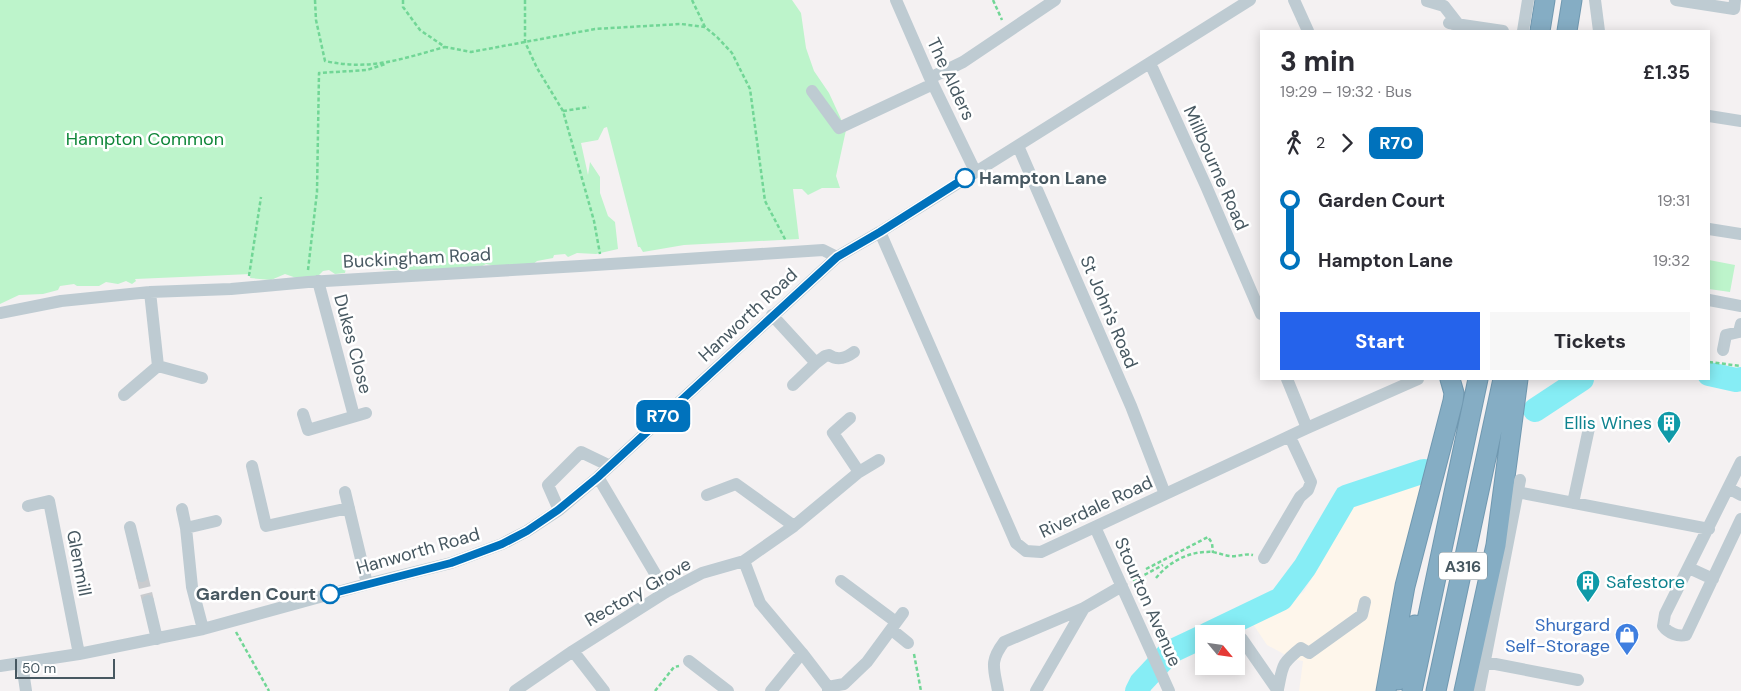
<!DOCTYPE html>
<meta charset="utf-8">
<style>
:root{--surface:#fff;--page:#f7f7f7;--text:#2b2b33;--muted:#7c7c81;--accent:#2563eb}
body{margin:0;font-family:"DM Sans",sans-serif;background:var(--page);color:var(--text);height:100vh;display:flex;flex-direction:column;font-size:19px;white-space:nowrap}
*{box-sizing:border-box;margin:0}
p{font-size:16px;color:var(--muted)}
.icon{flex:none;width:28px;height:28px;fill:none;stroke:currentColor;stroke-width:2;stroke-linecap:round;stroke-linejoin:round}
.map{position:relative;flex:1;overflow:hidden}
.details{position:absolute;left:1260px;top:30px;width:450px;height:350px;display:flex;flex-direction:column;background:var(--surface);border-radius:0px;box-shadow:0 2px 12px #0003}
.details>*{flex:none}
.badge{padding:0 10px;border-radius:8px;font-size:18px;line-height:32px}
.needle{width:32px;rotate:119deg}
.fabs{position:absolute;left:1195px;top:625px;display:grid;gap:10px}
.fabs a{display:grid;place-items:center;width:50px;height:50px;border-radius:0px;background:var(--surface);box-shadow:0 2px 12px #0003;font-size:25px}
.scale{position:absolute;left:15px;bottom:12px;width:100px;box-sizing:border-box;padding-left:5px;border:2px solid #475861;border-top:0;font-size:14px;line-height:18px;white-space:nowrap;color:#475861;-webkit-text-stroke:4px #fff;paint-order:stroke}
.map>.badge{position:absolute;translate:-50% -50%;box-shadow:0 0 0 2px #fff}
.legs{display:flex;align-items:center;gap:8px;height:55px;padding:0 20px;font-size:16px}
.legs p{margin-inline-start:auto}
.summary{display:flex;align-items:center;justify-content:space-between;height:85px;padding:0 20px}
h1{font-size:28px;font-weight:800;line-height:38px}
.cta{display:flex;gap:10px;margin-top:auto;padding:10px 20px}
.cta a{flex:1;height:58px;border-radius:0px;background:var(--accent);color:#fff;font-size:20px;font-weight:800;line-height:58px;text-align:center}
.cta a+a{background:var(--page);color:var(--text)}
ul{padding:0 20px;list-style:none}
li{display:flex;align-items:center;gap:18px;height:60px;font-size:19px}
li i{display:grid;place-items:center;width:8px;height:100%;margin:0 6px;background:currentColor}
li i::after{content:'';width:12px;height:12px;margin:-6px;border:4px solid;border-radius:50%;background:var(--surface)}
li p{margin-inline-start:auto}
li:first-child i{background:linear-gradient(#0000 50%,currentColor 0)}
li:last-child i{background:linear-gradient(currentColor 50%,#0000 0)}
.map>svg:first-child{display:block}
</style>
<div class="map">
<svg width="1741" height="691" viewBox="0 0 1741 691">
<rect width="100%" height="100%" fill="#f4f1f2"/>
<path fill="#fef6eb" d="M1423 479 1398 588 1376 691H1299L1303 661 1293 659 1267 645 1251 621 1304 592 1353 505Z"/>
<path fill="#bdf4cb" d="M0 0H792L801 13 806 48 814 71 829 93 846 130 836 176 840 188H822L808 195 802 189H793L799 239 684 245 643 252 640 247H638L607 127 604 128 598 140 581 143 588 175 590 162 600 177V193L608 216 615 222 618 249 596 254 577 253 568 257 565 254 554 255 553 258 537 261 527 269 511 270 486 264 473 271 383 270 381 264 346 268 345 273 335 274 329 270 323 271 317 277 302 280 285 274 271 280 250 278 251 274 135 279 136 281 132 284 126 281 118 284 106 282 99 286H77L74 284 60 286 58 290 43 294 19 295 0 304Z
M1709 260 1735 265 1730 292 1709 289Z"/>
<g fill="none" stroke-linecap="round" stroke-linejoin="round">
<path stroke="#86edf5" stroke-width="24" d="M1709 374 1736 380 1741 379
M1535 410 1582 379
M1208 634 1281 599 1305 567 1346 497 1424 471
M1137 691 1141 683 1170 652 1204 636"/>
<path stroke="#c9cbce" stroke-width="12" stroke-dasharray="12 6" stroke-linecap="butt" d="M142 576 148 601"/>
<defs>
<path id="highway" d="M1540 31 1545 0
M1567 31 1572 0
M1398 680 1415 625
M1386 691 1405 586 1453 401 1454 393 1450 379
M1412 691 1478 379
M1436 691 1503 379
M1464 691 1496 545 1518 379"/>
</defs>
<use href="#highway" stroke="#7098b0" stroke-width="21"/>
<path stroke="#71d696" stroke-width="2.5" stroke-dasharray="4 2.5" stroke-linecap="butt" d="M315 0 316 20 325 61C371 71 401 59 445 47
M403 0V7L420 30 445 47 471 52 595 29 681 24 705 27
M525 0V42L537 68 563 111 594 221 600 254
M692 0 705 27 717 37 732 53 750 89 765 201 786 241
M993 0 1002 20
M563 111 589 107
M308 270 317 192 319 73 367 70 385 64
M249 276 261 197
M1709 362 1741 366
M1146 569 1208 537 1212 543 1213 553
M1156 578C1168 563 1187 552 1207 552 1214 551 1222 555 1230 556 1238 557 1245 553 1253 555
M1133 581 1163 565
M236 632 269 691
M914 654 921 691
M655 691 674 667 679 666"/>
<path stroke="#becbd2" stroke-width="12" d="M896 0 930 78 975 171
M1294 0 1308 31
M1427 0V1L1444 6 1458 24 1457 29
M1595 0 1599 31
M1676 0 1734 9 1735 0
M1449 23 1503 31
M1523 31 1528 0
M1150 63 1206 186 1261 314
M930 78 963 62 1055 0
M812 91 839 128 933 84
M1709 116 1741 121
M1018 146 1131 406 1165 494
M1709 229 1741 234
M880 232 1016 543 1026 551 1041 552 1307 428 1418 379
M318 281 354 416
M150 292 158 366 202 378
M1709 300 1741 306
M0 313 61 301 150 292 231 289 308 282 580 266 823 250 837 257
M772 315 816 363 793 385
M1723 350 1726 335 1739 332 1741 324
M816 363 825 356 829 355C838 361 846 358 854 352
M1287 379 1307 428
M124 395 158 366
M303 414 308 430 366 413
M850 418 833 433 859 472
M1741 462 1665 614 1663 626C1668 633 1678 637 1686 635L1741 519
M252 466 266 526 349 508
M598 477 666 592
M1728 488 1741 495
M345 492 367 584
M1517 492 1709 529
M707 495 736 484 794 526
M1573 503 1589 428
M28 506 49 501 79 654
M182 509 186 528
M559 510 548 485 581 452 610 466
M130 527 142 576
M1095 527 1169 691
M1264 558 1300 497 1308 490 1311 482 1290 437
M744 561 760 603 802 653 828 687V691
M1689 568 1713 579
M841 581 896 622
M148 601 157 639
M203 629 192 587 186 528 216 521
M892 630 908 643
M1242 639 1278 691
M573 651 604 691
M689 661 728 691
M1485 662 1578 680
M22 664 26 691
M0 666 79 654 203 629 367 584 451 563 502 544 527 531 559 510 598 477 837 257 880 232 1250 0
M828 687 844 684 867 662 903 613
M515 691 573 651 666 592 702 573 744 561 794 526 859 472 879 460
M771 691 802 653
M998 691C994 668 989 662 1004 642L1084 608
M1036 691 1084 608 1122 586
M1276 691 1278 689C1283 665 1281 664 1301 648L1309 653 1362 615 1365 602
M1479 691 1520 480"/>
<use href="#highway" stroke="#85adc4" stroke-width="19"/>
</g>
<g fill="none" stroke-linecap="round" stroke-linejoin="round">
<defs>
<path id="line-1" d="M330 594 451 563 502 544 527 531 558 510 598 477 837 257 880 232 965 178"/>
</defs>
<use href="#line-1" stroke="#fff" stroke-width="11"/>
<use href="#line-1" stroke="#0072bc" stroke-width="8"/>
</g>
<defs>
<symbol id="building-pin" viewBox="-11 -11 22 30"><path d="M0 17L-7.5 6A9.5 9.5 0 1 1 7.5 6Z" fill="#0f9aa8" stroke="#fff"/><path d="M-4-6H4V6H1V3H-1V6H-4ZM-2.5-4.3h1.7v1.8h-1.7ZM.8-4.3h1.7v1.8H.8ZM-2.5-1h1.7V.8h-1.7ZM.8-1h1.7V.8H.8Z" fill="#fff"/></symbol>
<symbol id="shop-pin" viewBox="-11 -11 22 30"><path d="M0 17L-7.5 6A9.5 9.5 0 1 1 7.5 6Z" fill="#3f7fe0" stroke="#fff"/><path d="M-5-2.5h2.3a2.7 3.5 0 0 1 5.4 0H5L5.5 6h-11ZM-1.5-2.5h3a1.5 2.3 0 0 0-3 0Z" fill="#fff"/></symbol>
</defs>
<g fill-rule="evenodd">
<use href="#building-pin" x="1655" y="409" width="28" height="38"/>
<use href="#building-pin" x="1574" y="568" width="28" height="38"/>
<use href="#shop-pin" x="1613" y="621" width="28" height="38"/>
</g>
<g fill="#fff" stroke="#0072bc" stroke-width="2.5">
<circle cx="965" cy="178" r="9"/>
<circle cx="330" cy="594" r="9"/>
</g>
<g text-anchor="middle" dominant-baseline="central" stroke-width="5" stroke-linejoin="round" paint-order="stroke">
<rect fill="#fff" stroke="#7e8a90" stroke-width="1" x="1439" y="552.5" width="48" height="27" rx="4"/>
<g font-size="16" font-weight="bold" fill="#475861">
<text x="1463" y="566">A316</text>
</g>
<g font-size="18" fill="#475861" stroke="#fff">
<text transform="translate(951 79) rotate(65)">The Alders</text>
<text transform="translate(1216 168) rotate(66)">Millbourne Road</text>
<text transform="translate(417 258) rotate(-3)">Buckingham Road</text>
<text transform="translate(1109 312) rotate(67)">St John's Road</text>
<text transform="translate(748 315) rotate(-43)">Hanworth Road</text>
<text transform="translate(353 344) rotate(75)">Dukes Close</text>
<text transform="translate(1096 507) rotate(-25)">Riverdale Road</text>
<text transform="translate(418 551) rotate(-16)">Hanworth Road</text>
<text transform="translate(79 563) rotate(79)">Glenmill</text>
<text transform="translate(638 592) rotate(-30)">Rectory Grove</text>
<text transform="translate(1148 602) rotate(66)">Stourton Avenue</text>
</g>
<g font-size="18" fill="#0f8639" stroke="#fff">
<text x="145" y="139">Hampton Common</text>
</g>
<g font-size="18" font-weight="bold" fill="#475861" stroke="#fff" text-anchor="start">
<text x="979" y="178">Hampton Lane</text>
<text x="316" y="594" text-anchor="end">Garden Court</text>
</g>
<g font-size="18" fill="#0d838f" stroke="#fff" text-anchor="end">
<text x="1652" y="423">Ellis Wines</text>
<text x="1606" y="582" text-anchor="start">Safestore</text>
</g>
<g font-size="18" fill="#366cbe" stroke="#fff" text-anchor="end">
<text x="1610" y="625">Shurgard<tspan x="1610" dy="21">Self-Storage</tspan></text>
</g>
</g>
</svg>
<div class="fabs">
<a><svg class="needle" viewBox="-14 -14 28 28"><path d="M0-13l5 13h-10z" fill="#e53935"/><path d="M0 13l5-13h-10z" fill="#7c7c81"/></svg></a>
</div>
<div class="scale">50 m</div>
<b class="badge" style="left:663px;top:416px;background:#0072bc;color:#fff">R70</b>
<section class="details">
<div class="summary"><div><h1>3 min</h1><p>19:29 – 19:32 · Bus</p></div><b>£1.35</b></div>
<div class="legs"><svg class="icon" aria-label="walk" viewBox="0 0 24 24"><circle cx="13" cy="4" r="2"/><path d="M13 8l-2 6 4 7M11 14l-3 7M7 12l3-4h3l4 4"/></svg>2<svg class="icon" aria-label="forward" viewBox="0 0 24 24"><path d="M9 5l7 7-7 7"/></svg><b class="badge" style="background:#0072bc;color:#fff">R70</b></div>
<ul>
<li><i style="color:#0072bc"></i><b>Garden Court</b><p>19:31</p></li>
<li><i style="color:#0072bc"></i><b>Hampton Lane</b><p>19:32</p></li>
</ul>
<div class="cta"><a>Start</a><a>Tickets</a></div>
</section>
</div>
